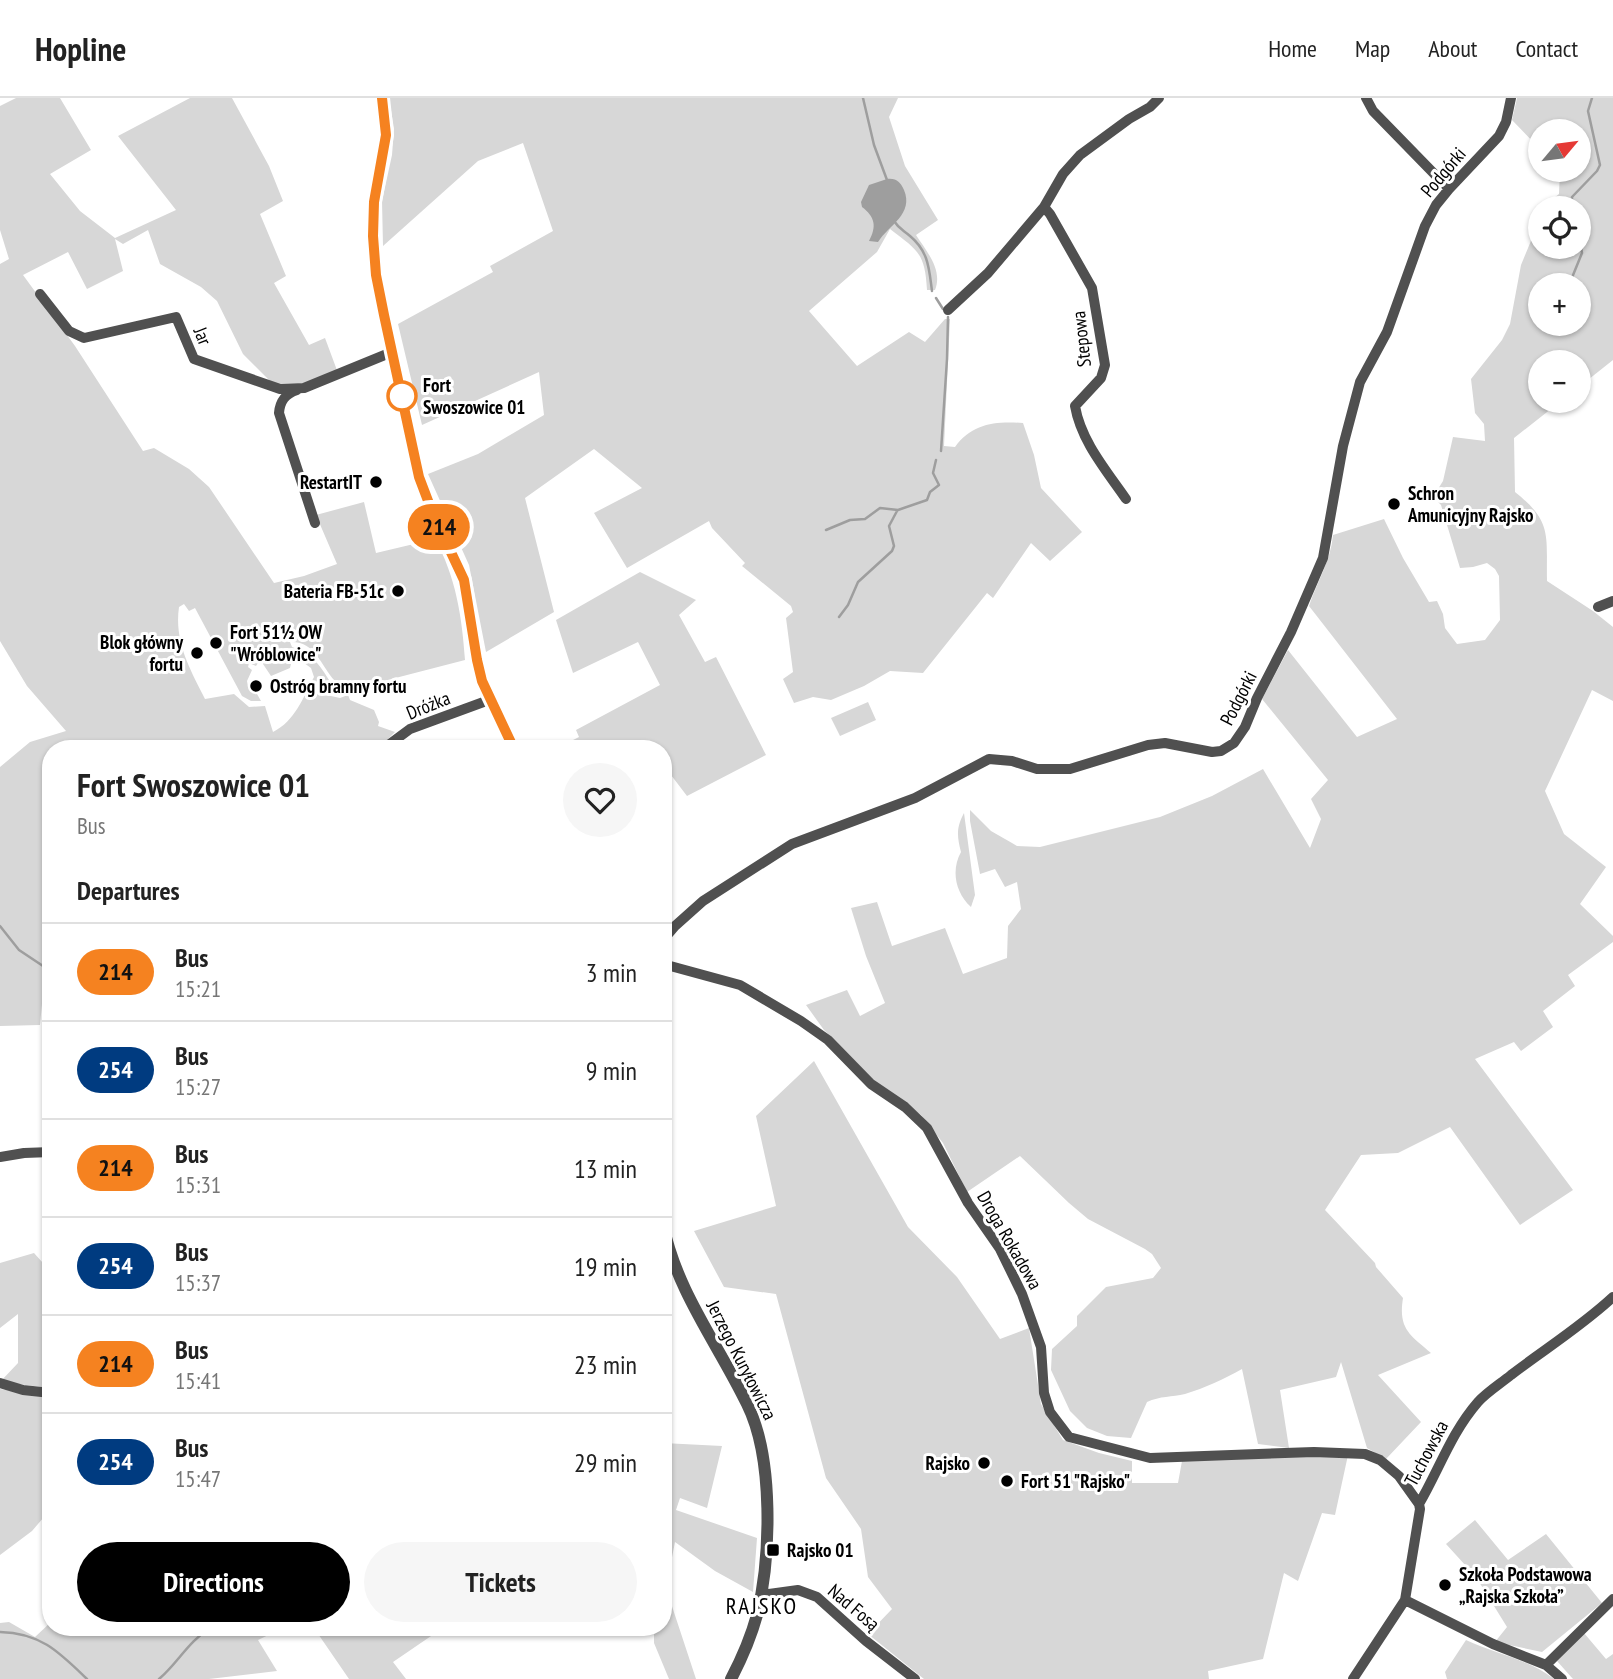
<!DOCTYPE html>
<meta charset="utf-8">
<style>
:root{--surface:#fff;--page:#f6f6f6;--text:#222;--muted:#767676;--line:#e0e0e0;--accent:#000}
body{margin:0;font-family:"PT Sans Narrow",sans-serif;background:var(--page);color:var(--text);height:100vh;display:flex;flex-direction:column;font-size:26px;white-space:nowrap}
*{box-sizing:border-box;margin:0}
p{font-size:23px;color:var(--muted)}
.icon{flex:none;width:38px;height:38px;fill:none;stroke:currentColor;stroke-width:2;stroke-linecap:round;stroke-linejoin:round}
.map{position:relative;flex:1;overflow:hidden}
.sheet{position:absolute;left:42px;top:642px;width:630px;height:896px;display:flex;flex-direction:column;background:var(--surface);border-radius:28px;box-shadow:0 2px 5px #0004}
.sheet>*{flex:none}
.badge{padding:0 14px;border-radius:23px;font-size:24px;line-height:46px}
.needle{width:46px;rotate:61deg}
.buttons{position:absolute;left:1528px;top:21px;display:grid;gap:14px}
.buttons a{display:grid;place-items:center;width:63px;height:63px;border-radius:50%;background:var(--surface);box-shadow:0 2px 5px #0004;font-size:35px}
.map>.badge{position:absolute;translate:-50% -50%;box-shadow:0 0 0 4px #fff}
h2{padding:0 35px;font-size:26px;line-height:63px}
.round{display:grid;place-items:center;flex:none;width:74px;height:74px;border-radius:37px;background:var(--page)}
.head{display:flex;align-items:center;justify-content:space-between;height:119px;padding:0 35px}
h1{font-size:33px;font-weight:700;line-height:52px}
.action{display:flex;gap:14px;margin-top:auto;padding:14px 35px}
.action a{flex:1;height:80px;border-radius:42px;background:var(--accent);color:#fff;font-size:28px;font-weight:700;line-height:80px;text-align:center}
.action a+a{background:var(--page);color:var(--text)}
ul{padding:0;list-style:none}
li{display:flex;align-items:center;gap:21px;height:98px;padding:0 35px;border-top:2px solid var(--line)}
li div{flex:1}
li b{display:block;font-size:26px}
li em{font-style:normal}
li .badge{min-width:77px;font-weight:700;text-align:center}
header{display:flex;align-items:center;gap:42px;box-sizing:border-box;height:98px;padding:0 35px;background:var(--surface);border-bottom:2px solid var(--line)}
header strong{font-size:33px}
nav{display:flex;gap:38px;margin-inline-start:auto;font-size:24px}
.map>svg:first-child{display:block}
</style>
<header>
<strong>Hopline</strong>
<nav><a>Home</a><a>Map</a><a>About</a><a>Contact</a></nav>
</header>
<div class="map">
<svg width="1613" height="1581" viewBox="0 0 1613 1581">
<rect width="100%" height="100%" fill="#fff"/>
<path fill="#d7d7d7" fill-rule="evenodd" d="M16 0H60L91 52 50 76 80 113 115 140 176 112 118 38 190 0H232L269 68 283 103 260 116 286 178 274 185 309 247 325 240 338 275 311 285 273 286 243 256 217 203 201 189 160 166 148 132 123 146 115 141 123 173 87 191 68 154 23 177 75 248 143 353 154 350 189 371 209 389 274 485 304 478 337 466 316 417 364 404 376 455 435 441C456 479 462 519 465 562L349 592C345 589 339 587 335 583 320 567 316 543 290 544L292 549C315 557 320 568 333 588L331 598 340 600 348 597 350 602 374 612 379 624 378 628 395 634 378 651H51V913L42 906 40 927 0 928V669L30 644 66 633 27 588 0 543V166L9 161 0 132V8ZM184 506 189 513 195 510 242 598 251 603H261L257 596 248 589 247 583 252 572 248 569 249 565 256 568 265 555 268 558 263 566 271 578 290 570 293 557 311 570 314 579C303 600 295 623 273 634L265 608 249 609 234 596 205 601C190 571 174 544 179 509Z
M389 0H898L889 19 905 68 938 122 916 137C927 154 943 172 935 192H927C925 156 919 153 890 131L877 154 809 213 857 268 909 234 925 244 945 221H950L944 348 955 349C972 325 996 323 1023 325L1034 357 1041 390 1082 434 1050 463 1031 445 993 500 987 495 923 575 890 573 864 588 831 602 813 599 794 605 783 581 793 574 786 520 793 514 791 508 742 468 745 465 712 430 709 423 627 470 594 415 642 390 594 351 525 400 554 514 486 554 469 467 428 376 478 356 544 317 539 274 422 327 398 226 493 174 490 168 553 133 523 45 478 63 383 148 382 103 392 57 394 31Z
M1517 0H1613V262L1579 289 1578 264H1540V303H1561L1514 340 1515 394C1553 424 1546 438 1547 483L1593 513 1613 529V603L1592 592 1545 693 1564 736 1606 769 1580 806 1613 838V844L1568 877 1575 888 1543 913 1553 929 1521 953 1514 944 1475 961 1573 1092 1520 1127 1450 1029 1398 1055 1361 1057 1325 1112 1375 1165 1376 1169 1403 1200C1398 1231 1410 1237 1431 1255L1378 1277 1421 1324 1386 1361 1367 1350 1341 1264 1336 1279 1280 1292 1289 1350 1258 1346 1242 1271C1224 1281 1205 1290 1185 1296 1172 1299 1160 1298 1147 1304L1131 1340 1107 1338 1087 1330 1070 1313 1051 1272 1052 1251 1077 1228V1218L1106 1189 1153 1180 1161 1170 1152 1156 1145 1151 1088 1121 1069 1105 1020 1058 967 1094 943 1045 921 1017 876 984 824 932 806 907 847 892 860 918 885 905 866 858 851 810 877 804 892 848 945 830 963 876 1007 860 1008 828 1021 811 1017 784 1005 789 995 771 980 776 970 723V712L991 733 1012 745 1017 748 1040 749 1160 719 1212 698 1263 671 1310 750 1321 721 1311 701 1328 682 1262 601 1288 552 1357 639 1397 621 1309 508C1317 484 1331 462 1333 437L1384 421 1403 460 1429 504 1437 503 1443 516 1445 530 1457 546 1485 542 1500 522 1499 478 1495 471 1487 465 1473 469 1460 470 1441 407 1433 399 1443 383 1453 339 1485 343 1484 326 1475 315 1471 281 1502 242 1510 226 1521 167 1540 121V149H1578V110H1544L1546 106 1559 96 1560 72H1578V33H1540V51L1512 22ZM1540 187H1578V226H1540Z
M640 474 696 502 679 517 705 564 716 559 766 657 687 698 671 677 663 681V651H555L579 639 576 632 660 587 638 544 573 575 556 522Z
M868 604 876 622 840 638 831 620Z
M964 715 975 797 971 809C955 794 951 772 961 754 957 738 956 730 964 715Z
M814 963 908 1129 957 1179 1000 1241 1029 1230 1041 1306 1063 1342 1099 1355 1132 1363V1385H1178L1182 1363 1348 1357 1335 1417 1322 1415 1298 1483 1284 1475 1263 1561 1208 1573 1209 1581H924L868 1536 892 1511 868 1479 861 1431 826 1380 776 1196 724 1189 694 1133 776 1108 756 1018Z
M34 1155 51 1174V1290L0 1284 18 1265V1216L0 1230V1165Z
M0 1291 51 1298V1399L42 1407 44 1419 32 1433 0 1457Z
M663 1345 722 1348 707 1410 680 1400 676 1412 757 1440 753 1494 715 1473 675 1444 666 1490 696 1581H669L654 1545V1530H663Z
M1475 1422 1508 1462 1546 1436 1602 1505 1542 1554 1495 1544 1507 1529 1476 1479 1446 1446Z
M9 1524 35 1539 51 1524V1530H283L258 1542 277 1573 209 1581H0V1525Z
M314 1530H432L434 1536 393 1564 406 1581H349Z
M1584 1535 1606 1561 1613 1556V1581H1573L1557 1563Z
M1466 1542C1495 1556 1529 1561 1554 1581H1447L1445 1574Z"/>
<path fill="#9e9e9e" d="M887 81C897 80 900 84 904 92 914 116 889 127 878 144L869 143C877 128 875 119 862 109L861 104 869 87Z"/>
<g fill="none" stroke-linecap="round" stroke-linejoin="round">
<path stroke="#9e9e9e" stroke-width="2.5" d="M863 0 874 47 887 82
M1572 110V99L1597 73 1600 67 1588 13 1592 0
M894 123C899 131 903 132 910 138 929 154 929 171 932 193
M1569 187 1582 155 1578 133
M936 200 943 211
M1578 216 1581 219
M941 353 947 261 948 219
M826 432 850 422 865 421 880 410 898 412 927 402 930 394 939 387 933 375 936 362
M839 519 848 507 858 484 892 453 894 448 889 428 897 413
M0 828 19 852 43 868
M0 1534C41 1535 59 1554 87 1581
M159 1581C178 1565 189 1542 211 1530"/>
<path stroke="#505050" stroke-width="10" d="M1366 0 1373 13 1449 91
M1044 109 1050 116 1092 190 1105 267 1101 280 1075 308C1081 343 1106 372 1126 401
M40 196 69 233 84 240 176 219 194 261 280 291 304 290 392 254
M948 212 988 175 1044 109 1063 76 1080 57 1129 21 1150 9 1159 0
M297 292C285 296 280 303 279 315L315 425
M1598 509 1613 503
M383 651 410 631 489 602
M663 842 675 828 703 803 792 746 915 700 989 661 1012 663 1037 671H1070L1148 647 1165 645 1212 654 1221 653 1234 645 1245 629 1257 600 1291 534 1323 460 1343 348 1360 284 1387 234 1425 128 1436 107 1449 91 1499 38 1506 24 1511 0
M663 866 740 887 801 923 828 942 871 986 905 1009 927 1030 968 1105 1000 1151 1022 1196 1041 1249 1044 1295 1050 1314 1069 1339 1150 1360 1314 1354 1365 1356 1380 1362 1399 1378 1419 1406
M0 1059 24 1055 51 1054
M0 1285 23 1292 51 1295
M761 1495 769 1496 798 1492 817 1499 866 1543 915 1581
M1405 1502 1493 1546 1546 1567 1562 1581
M1546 1567 1613 1501
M1353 1581 1405 1502 1420 1411 1419 1406C1439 1372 1451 1335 1478 1304 1487 1294 1500 1286 1511 1277 1545 1251 1582 1228 1613 1199"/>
<path stroke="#505050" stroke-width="12" d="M382 0 386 38 374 104 373 138 376 177 384 217 419 379 433 416 464 482 477 562 482 583 514 651
M663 1127C677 1194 718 1246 747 1306 774 1360 771 1459 757 1517 751 1539 742 1560 731 1581"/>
</g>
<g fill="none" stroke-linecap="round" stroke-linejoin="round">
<defs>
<path id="line" d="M382 0 386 37 374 104 373 138 376 177 384 217 419 379 433 416 464 482 477 562 482 583 514 651"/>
</defs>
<use href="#line" stroke="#fff" stroke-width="16"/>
<use href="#line" stroke="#f58220" stroke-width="10"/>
</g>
<circle fill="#fff" stroke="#f58220" stroke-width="3.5" cx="402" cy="298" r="14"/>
<g fill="#000" stroke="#fff" stroke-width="2.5">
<circle cx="376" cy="384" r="7"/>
<circle cx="1394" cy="406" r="7"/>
<circle cx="398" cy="493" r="7"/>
<circle cx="216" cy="545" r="7"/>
<circle cx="197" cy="555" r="7"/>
<circle cx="256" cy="588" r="7"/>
<circle cx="984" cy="1365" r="7"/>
<circle cx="1007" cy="1383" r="7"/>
<rect x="766" y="1445" width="14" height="14" rx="3.5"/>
<circle cx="1445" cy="1487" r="7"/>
</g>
<g text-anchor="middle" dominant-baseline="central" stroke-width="6" stroke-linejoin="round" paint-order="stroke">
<g font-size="19" fill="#000" stroke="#fff">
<text transform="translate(1443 74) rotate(-50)">Podgórki</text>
<text transform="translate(203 238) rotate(68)">Jar</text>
<text transform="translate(1081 241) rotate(-96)">Stepowa</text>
<text transform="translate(1238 600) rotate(-63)">Podgórki</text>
<text transform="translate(428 607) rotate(-22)">Dróżka</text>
<text transform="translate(1010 1142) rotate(60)">Droga Rokadowa</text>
<text transform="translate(742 1262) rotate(63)">Jerzego Kuryłowicza</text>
<text transform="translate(1426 1355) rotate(-62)">Tuchowska</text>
<text transform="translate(854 1509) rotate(40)">Nad Fosą</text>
</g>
<g font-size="19" font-weight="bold" fill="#000" stroke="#fff" text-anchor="start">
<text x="423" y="287">Fort<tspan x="423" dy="22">Swoszowice 01</tspan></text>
</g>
<g font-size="19" font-weight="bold" fill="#000" stroke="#fff" text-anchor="start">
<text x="362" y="384" text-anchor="end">RestartIT</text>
<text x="1408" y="395">Schron<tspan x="1408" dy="22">Amunicyjny Rajsko</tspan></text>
<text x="384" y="493" text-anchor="end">Bateria FB-51c</text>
<text x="230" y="534">Fort 51½ OW<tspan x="230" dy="22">"Wróblowice"</tspan></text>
<text x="183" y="544" text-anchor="end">Blok główny<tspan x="183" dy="22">fortu</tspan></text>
<text x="270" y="588">Ostróg bramny fortu</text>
<text x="970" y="1365" text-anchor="end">Rajsko</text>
<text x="1021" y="1383">Fort 51 "Rajsko"</text>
<text x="787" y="1452">Rajsko 01</text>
<text x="1459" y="1476">Szkoła Podstawowa<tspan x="1459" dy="22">„Rajska Szkoła”</tspan></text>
</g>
<g font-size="23" letter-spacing="2" fill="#000" stroke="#fff">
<text x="762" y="1507">RAJSKO</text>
</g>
</g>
</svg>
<div class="buttons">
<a><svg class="needle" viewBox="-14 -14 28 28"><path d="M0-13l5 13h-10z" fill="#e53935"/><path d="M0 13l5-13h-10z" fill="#767676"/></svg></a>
<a><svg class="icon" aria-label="locate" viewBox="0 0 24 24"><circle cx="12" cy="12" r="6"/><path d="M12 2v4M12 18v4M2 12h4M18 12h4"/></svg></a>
<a>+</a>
<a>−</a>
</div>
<b class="badge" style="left:439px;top:429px;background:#f58220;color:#111">214</b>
<section class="sheet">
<div class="head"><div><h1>Fort Swoszowice 01</h1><p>Bus</p></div><a class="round"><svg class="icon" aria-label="heart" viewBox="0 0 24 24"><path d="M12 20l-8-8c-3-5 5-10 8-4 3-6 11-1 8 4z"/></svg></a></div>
<h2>Departures</h2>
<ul>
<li><span class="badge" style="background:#f58220;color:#111">214</span><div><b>Bus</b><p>15:21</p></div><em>3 min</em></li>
<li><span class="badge" style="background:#003b80;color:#fff">254</span><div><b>Bus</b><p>15:27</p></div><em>9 min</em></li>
<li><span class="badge" style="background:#f58220;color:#111">214</span><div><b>Bus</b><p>15:31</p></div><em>13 min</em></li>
<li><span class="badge" style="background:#003b80;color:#fff">254</span><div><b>Bus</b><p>15:37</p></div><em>19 min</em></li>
<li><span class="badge" style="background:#f58220;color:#111">214</span><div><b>Bus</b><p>15:41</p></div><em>23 min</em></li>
<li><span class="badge" style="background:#003b80;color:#fff">254</span><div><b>Bus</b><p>15:47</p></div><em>29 min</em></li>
</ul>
<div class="action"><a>Directions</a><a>Tickets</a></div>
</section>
</div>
